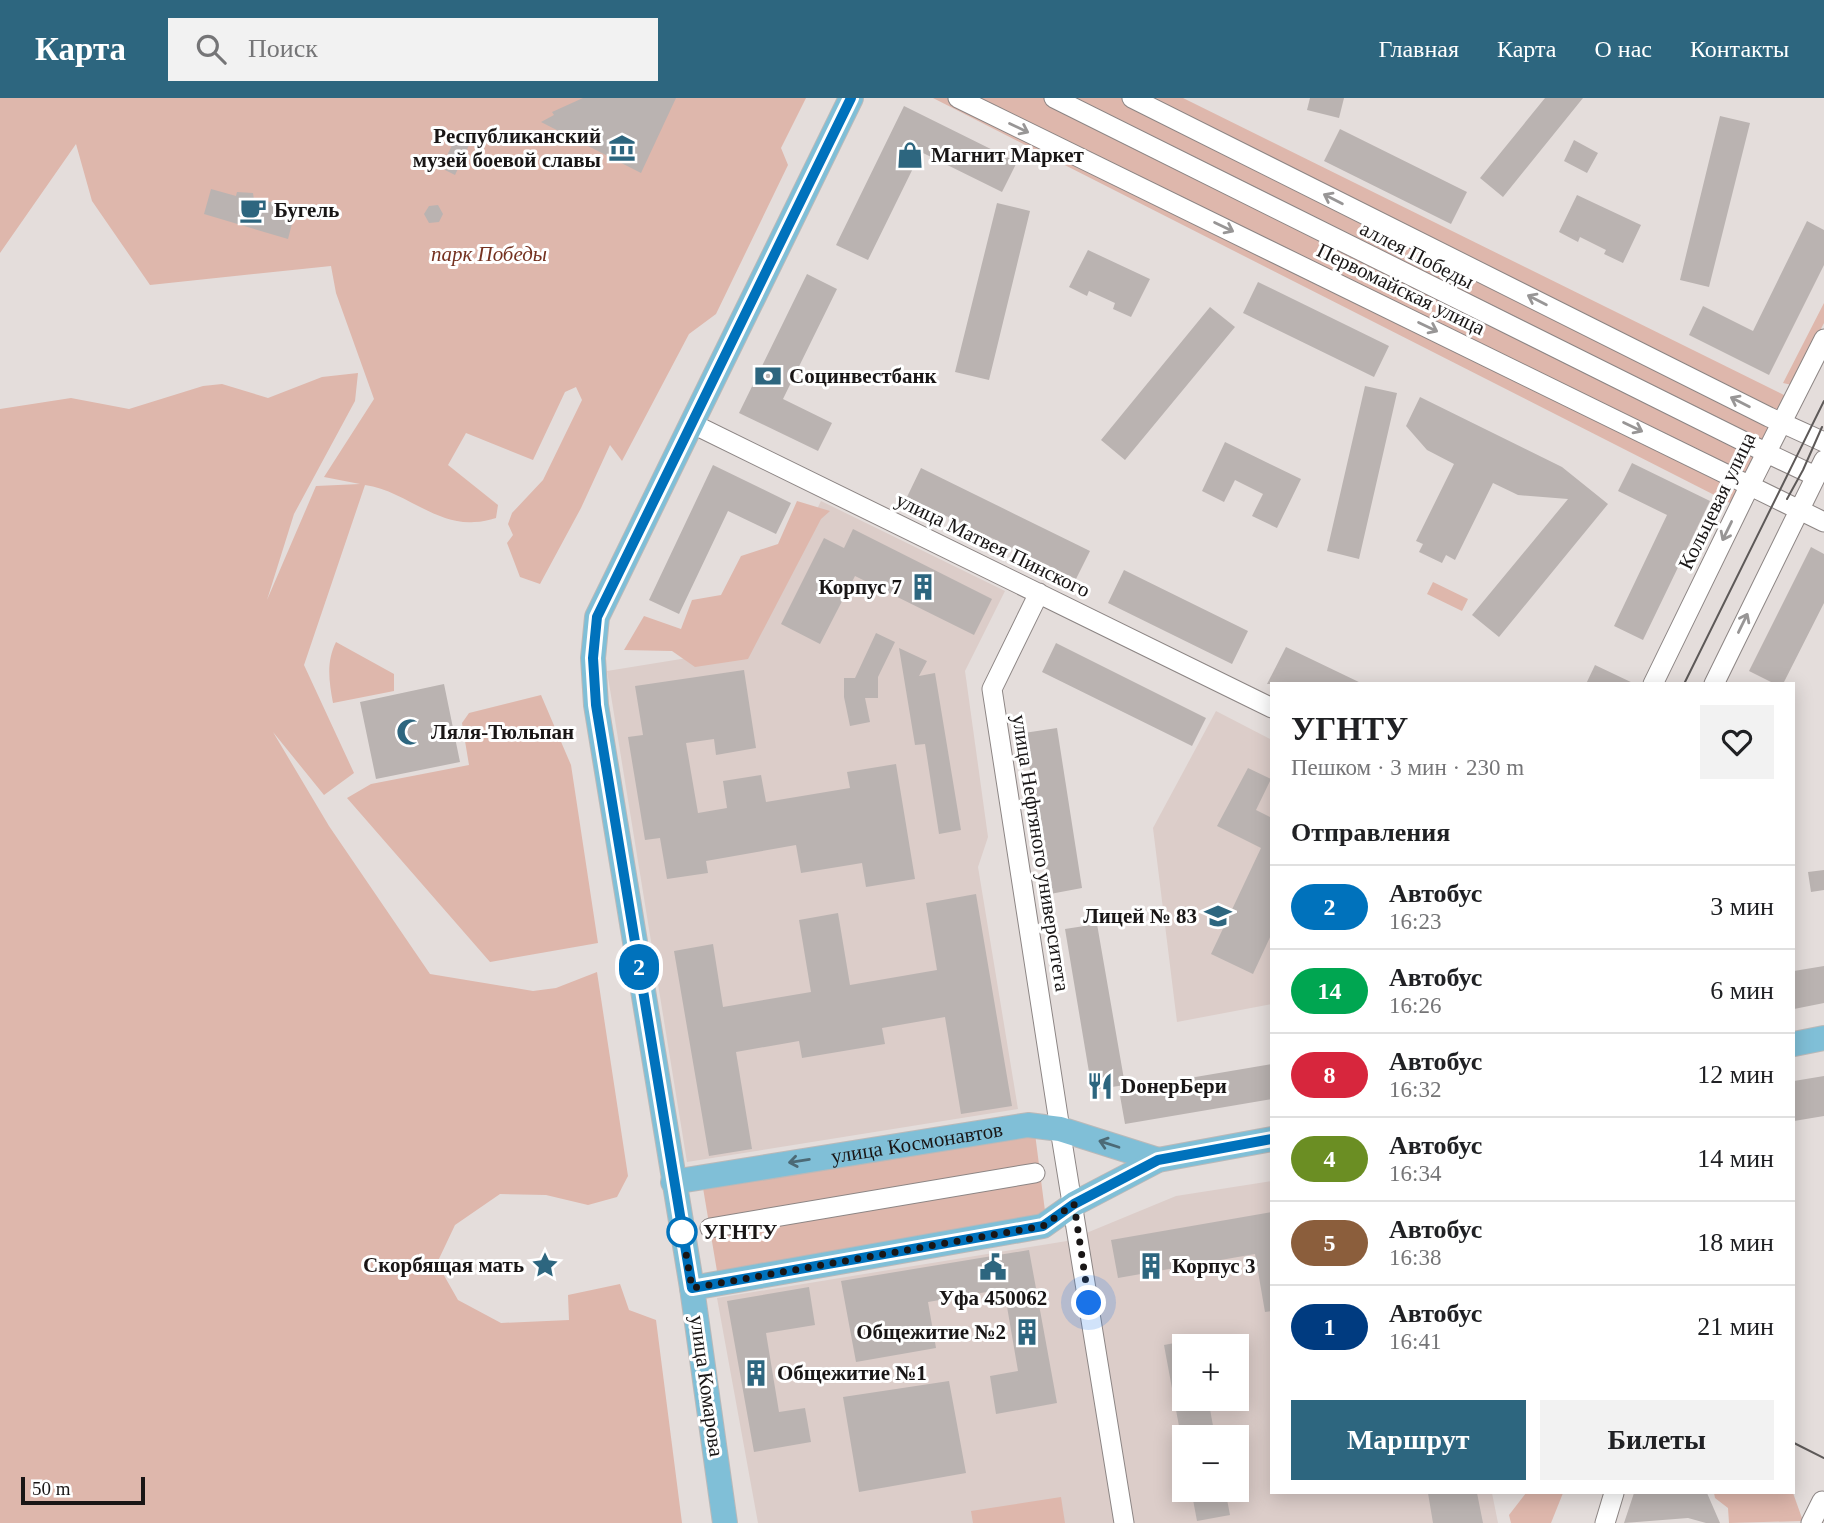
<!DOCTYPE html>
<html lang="ru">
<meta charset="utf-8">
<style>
:root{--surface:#fff;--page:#f2f2f2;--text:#202124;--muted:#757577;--line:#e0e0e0;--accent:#2d667f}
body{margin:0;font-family:Georgia,serif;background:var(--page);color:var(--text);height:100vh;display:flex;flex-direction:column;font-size:26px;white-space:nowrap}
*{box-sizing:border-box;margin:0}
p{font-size:23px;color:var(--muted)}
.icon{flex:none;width:38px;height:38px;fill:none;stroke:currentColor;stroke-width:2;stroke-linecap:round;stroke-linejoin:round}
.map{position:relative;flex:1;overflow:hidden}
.panel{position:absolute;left:1270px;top:584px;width:525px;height:812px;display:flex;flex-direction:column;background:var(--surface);border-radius:0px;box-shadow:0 4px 18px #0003}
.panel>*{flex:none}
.badge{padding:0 14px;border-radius:23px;font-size:24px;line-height:46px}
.tools{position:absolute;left:1172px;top:1236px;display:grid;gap:14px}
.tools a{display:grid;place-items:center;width:77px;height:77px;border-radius:0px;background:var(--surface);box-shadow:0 4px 18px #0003;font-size:35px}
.scale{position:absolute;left:21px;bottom:18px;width:124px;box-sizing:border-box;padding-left:7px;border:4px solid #191616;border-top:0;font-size:19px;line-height:24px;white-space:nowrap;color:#191616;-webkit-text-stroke:5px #fff;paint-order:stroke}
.you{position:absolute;width:35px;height:35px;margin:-18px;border:5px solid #fff;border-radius:50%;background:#1a73e8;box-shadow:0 0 0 10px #1a73e833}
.map>.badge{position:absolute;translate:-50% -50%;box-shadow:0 0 0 4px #fff}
h2{padding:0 21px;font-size:26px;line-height:63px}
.round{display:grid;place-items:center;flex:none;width:74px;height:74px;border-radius:0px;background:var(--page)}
.head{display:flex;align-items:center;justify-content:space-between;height:119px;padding:0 21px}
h1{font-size:33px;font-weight:600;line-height:52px}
.action{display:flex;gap:14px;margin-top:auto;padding:14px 21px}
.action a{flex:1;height:80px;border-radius:0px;background:var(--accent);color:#fff;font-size:28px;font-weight:600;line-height:80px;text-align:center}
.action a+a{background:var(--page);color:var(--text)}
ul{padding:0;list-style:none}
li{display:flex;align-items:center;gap:21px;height:84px;padding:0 21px;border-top:2px solid var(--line)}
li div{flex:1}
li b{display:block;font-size:26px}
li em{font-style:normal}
li .badge{min-width:77px;font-weight:700;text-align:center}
header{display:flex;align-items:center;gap:42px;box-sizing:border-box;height:98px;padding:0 35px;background:var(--accent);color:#fff}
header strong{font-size:33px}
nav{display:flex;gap:38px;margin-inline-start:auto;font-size:24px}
.search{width:490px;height:63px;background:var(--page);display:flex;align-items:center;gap:18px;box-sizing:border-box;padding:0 24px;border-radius:0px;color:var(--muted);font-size:26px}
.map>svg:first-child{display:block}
</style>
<header>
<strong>Карта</strong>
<div class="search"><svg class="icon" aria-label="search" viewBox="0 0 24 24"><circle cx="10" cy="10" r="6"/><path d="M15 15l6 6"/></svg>Поиск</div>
<nav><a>Главная</a><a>Карта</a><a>О нас</a><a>Контакты</a></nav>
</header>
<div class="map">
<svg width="1824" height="1425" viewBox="0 0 1824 1425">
<rect width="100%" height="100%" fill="#e4dddb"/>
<path fill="#dccdc9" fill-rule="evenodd" d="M821 403 1005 493 965 573 988 739 978 769 1018 1011 687 1064 607 573 749 550Z
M1216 613 1272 642V906L1177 924 1153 730Z
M1272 1083V1395H1492L1498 1425H758L717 1200 1067 1143 1176 1098ZM1185 1248H1237V1300H1185ZM1185 1339H1237V1391H1185Z"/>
<path fill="#deb7ac" d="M0 0H806L781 50 788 67 716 216 689 236 622 363 610 347 581 410 540 486 520 479 507 445 513 437 508 426 512 415 543 382 582 302 576 289 565 294 533 362 466 335 448 367 498 407 496 420C489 422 482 424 474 424 435 427 403 392 365 387L304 567 354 675 324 697 273 634 329 728 430 876 533 893 556 890 597 874 628 1078 617 1099 588 1107 546 1097 500 1096 455 1127 437 1165 458 1202 501 1225 569 1222 568 1197 620 1186 629 1212 656 1222 682 1425H0V311L71 300 129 311 203 288 222 286 268 300 322 279 358 275 355 303 294 416 267 502 316 388 360 386 324 379 374 301 336 195 331 168 150 187 92 103 76 46 0 155Z
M933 0H1183L1788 299 1734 407Z
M1824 205V225L1792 287 1783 285Z
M797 403 830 413 821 421 748 561 695 569 672 553 624 552 644 518 681 531 692 502 721 497 741 458 778 446Z
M1433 484 1468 501 1462 513 1427 496Z
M336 544 394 576V593L333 605C329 583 326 564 336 544Z
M541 597 571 667 598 845 490 864 347 700 371 686 469 667 462 625 469 615Z
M1034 1028 1045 1113 1043 1128 719 1185 701 1078Z
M1526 1395H1563L1551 1425H1511L1509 1417Z
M1714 1395H1793L1803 1423 1729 1425 1728 1410 1715 1400Z
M1061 1399 1065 1425H973L971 1413Z"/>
<path fill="#bab3b1" d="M583 0H676L641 75 541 24 554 17 552 14Z
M1310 0H1344L1339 20 1307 12Z
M1545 0H1583L1503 99 1480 80Z
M904 8 1017 64 1002 94 921 54 868 162 836 147Z
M1720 18 1750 25 1709 189 1680 182Z
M1340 31 1467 94 1451 126 1324 63Z
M455 41 469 47 455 77 441 70Z
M1574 42 1598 55 1587 75 1564 63Z
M211 91 236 98 237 94 253 95 254 102 273 104 293 122 288 141 204 116Z
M1577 97 1641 127 1623 165 1604 156 1606 152 1580 139 1578 144 1559 134Z
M997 105 1030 113 989 282 955 274Z
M438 107 443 116 439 124 429 125 424 116 429 108Z
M1807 123 1824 132V167L1769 277 1689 237 1703 208 1753 233Z
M1088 152 1150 181 1131 219 1113 211 1115 205 1089 193 1087 198 1069 189Z
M807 176 837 191 783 301 832 325 818 353 739 315Z
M1258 184 1389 248 1374 279 1243 215Z
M1210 209 1235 229 1125 362 1101 342Z
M1365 288 1397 295 1359 461 1327 453Z
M1420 299 1562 369 1608 406 1499 539 1472 517 1568 401 1518 397 1493 385 1455 462 1446 457 1442 465 1419 454 1423 446 1416 443 1454 366 1427 352 1406 328Z
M1225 344 1301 381 1277 430 1252 418 1263 396 1235 382 1224 404 1202 393Z
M1632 365 1710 403 1643 542 1614 528 1667 417 1618 393Z
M713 367 791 405 776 436 728 413 679 516 649 502Z
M921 370 1090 453 1076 481 907 399Z
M853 431 992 501 974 537 855 478 820 546 781 526 824 440 844 450Z
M1811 449 1824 456V505L1783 586H1775L1749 573Z
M1124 472 1248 533 1232 566 1108 505Z
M876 535 895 544 878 579V600H865L870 624 850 628 844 599V580H855Z
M1056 545 1206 620 1192 648 1042 574Z
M1286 549 1363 586H1267Z
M899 550 927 563 919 578 935 575 961 732 939 736 925 646 915 647Z
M1595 567 1635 586H1586Z
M744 572 756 650 716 657 714 641 686 645 698 715 727 710 723 683 761 677 766 704 850 690 847 674 896 666 915 781 866 789 862 765 801 775 796 747 706 763 708 775 667 781 660 740 645 742 628 639 643 637 635 588Z
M444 586 460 664 376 681 360 604Z
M1057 630 1082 790 1050 796 1024 635Z
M1248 670 1271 681 1256 712 1272 720V835L1253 876 1211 856 1261 750 1217 728Z
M1824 772V792L1811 794 1808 774Z
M976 796 1012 1008 961 1016 945 919 882 930 885 946 802 960 799 943 736 954 752 1051 709 1058 674 853 713 846 723 909 811 894 799 822 838 815 850 887 937 872 926 805Z
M1097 826 1125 987 1092 992 1065 831Z
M1824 868V905L1794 911V873Z
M1272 966V1001L1125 1026 1119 992Z
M1824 978V1018L1794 1023V983Z
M1272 1114V1213L1265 1214 1255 1156 1118 1180 1111 1142Z
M1029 1152 1057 1305 996 1316 990 1278 1018 1273 1004 1191 928 1204 936 1250 856 1264 841 1183Z
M809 1189 815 1227 766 1235 779 1314 805 1310 811 1344 754 1354 727 1203Z
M1185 1243V1300H1208L1215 1339H1181L1164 1247Z
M949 1283 966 1375 859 1394 843 1299Z
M1191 1391H1225L1230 1417 1197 1423Z
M1428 1395H1477L1483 1425H1433Z
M1634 1395H1707L1720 1425H1706L1688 1420 1624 1425Z"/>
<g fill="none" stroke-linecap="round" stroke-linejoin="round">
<defs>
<path id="minor" d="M958 0 1824 424
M1054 0 1761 352
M1132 0 1769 319 1824 344
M693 326 1272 610
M1773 358 1809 375
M1039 495 992 591 1060 1031 1124 1425
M1653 586 1750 387 1824 241
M1714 586 1824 362
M710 1130 1035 1075
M1605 1425 1614 1395
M1811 1425 1822 1403 1824 1404"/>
<g id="major">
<path d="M1794 946 1824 940"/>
<path id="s1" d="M673 1084 1028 1027 1060 1031 1158 1062"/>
<path d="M692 1190 1043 1128 1074 1106 1158 1062 1272 1041"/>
<path d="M725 1425 692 1190 596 607 593 560 597 519 851 0"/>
</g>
</defs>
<use href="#minor" stroke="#8c8584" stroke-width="21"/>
<use href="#major" stroke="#bab9b9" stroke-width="26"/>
<use href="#minor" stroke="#fff" stroke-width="19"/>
<use href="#major" stroke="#80bfd7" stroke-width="24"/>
<path stroke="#5d5958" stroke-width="2" d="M1787 401 1803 372 1822 329
M1684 586 1824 303
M1794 1345 1824 1360"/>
</g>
<defs><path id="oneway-shaft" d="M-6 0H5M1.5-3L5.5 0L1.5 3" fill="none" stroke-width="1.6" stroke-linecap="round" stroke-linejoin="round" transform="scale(1.75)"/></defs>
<g stroke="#989696">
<use href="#oneway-shaft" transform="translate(1019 30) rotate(26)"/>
<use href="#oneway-shaft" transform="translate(1333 101) rotate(-153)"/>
<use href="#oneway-shaft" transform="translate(1224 129) rotate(26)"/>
<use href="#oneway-shaft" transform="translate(1537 202) rotate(-153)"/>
<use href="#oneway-shaft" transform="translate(1428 229) rotate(26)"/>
<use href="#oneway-shaft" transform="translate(1740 304) rotate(-153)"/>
<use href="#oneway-shaft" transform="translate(1633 329) rotate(26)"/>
<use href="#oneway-shaft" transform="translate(1727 433) rotate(116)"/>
<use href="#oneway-shaft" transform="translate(1743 525) rotate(-64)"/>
</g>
<g stroke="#4c6a76">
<use href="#oneway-shaft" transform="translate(1109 1046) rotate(-162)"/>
<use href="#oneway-shaft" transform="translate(799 1063) rotate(171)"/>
</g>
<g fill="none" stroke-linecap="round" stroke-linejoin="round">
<defs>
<path id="line" d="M851 0 597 519 593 560 596 607 692 1190 1043 1128 1074 1106 1158 1062 1272 1041"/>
</defs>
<use href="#line" stroke="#fff" stroke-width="16"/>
<use href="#line" stroke="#0072bc" stroke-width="10"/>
<path stroke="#191616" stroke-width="7" stroke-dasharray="0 12.6" d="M682 1134 681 1127 692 1190 1043 1128 1074 1106 1089 1205"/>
</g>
<defs>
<symbol id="museum-bare" viewBox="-9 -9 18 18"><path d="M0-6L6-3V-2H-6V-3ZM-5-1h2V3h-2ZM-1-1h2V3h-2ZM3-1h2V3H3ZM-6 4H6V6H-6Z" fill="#2d667f" stroke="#fff" stroke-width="2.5" paint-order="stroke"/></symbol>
<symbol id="shop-bare" viewBox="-9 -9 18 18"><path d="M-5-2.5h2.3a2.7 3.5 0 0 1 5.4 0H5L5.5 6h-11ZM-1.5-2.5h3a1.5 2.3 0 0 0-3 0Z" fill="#2d667f" stroke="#fff" stroke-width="2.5" paint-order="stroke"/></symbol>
<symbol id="cafe-bare" viewBox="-9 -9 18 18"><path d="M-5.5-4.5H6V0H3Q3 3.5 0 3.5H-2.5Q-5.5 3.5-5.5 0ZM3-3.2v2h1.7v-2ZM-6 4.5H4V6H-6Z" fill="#2d667f" stroke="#fff" stroke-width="2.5" paint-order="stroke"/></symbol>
<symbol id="bank-bare" viewBox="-9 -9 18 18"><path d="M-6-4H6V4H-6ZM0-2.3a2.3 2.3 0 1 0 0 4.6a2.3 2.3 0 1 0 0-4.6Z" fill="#2d667f" stroke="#fff" stroke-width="2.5" paint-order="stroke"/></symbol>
<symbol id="building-bare" viewBox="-9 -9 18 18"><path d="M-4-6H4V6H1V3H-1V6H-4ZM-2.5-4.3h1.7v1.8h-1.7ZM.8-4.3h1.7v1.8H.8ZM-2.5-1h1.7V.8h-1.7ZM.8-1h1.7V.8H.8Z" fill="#2d667f" stroke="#fff" stroke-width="2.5" paint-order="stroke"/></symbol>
<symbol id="mosque-bare" viewBox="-9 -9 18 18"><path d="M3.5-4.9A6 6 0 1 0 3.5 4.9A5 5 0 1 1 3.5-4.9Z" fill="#2d667f" stroke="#fff" stroke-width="2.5" paint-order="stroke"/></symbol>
<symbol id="school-bare" viewBox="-9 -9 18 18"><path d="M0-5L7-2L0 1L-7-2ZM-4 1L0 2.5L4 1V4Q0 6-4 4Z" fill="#2d667f" stroke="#fff" stroke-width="2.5" paint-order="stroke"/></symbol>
<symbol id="restaurant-bare" viewBox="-9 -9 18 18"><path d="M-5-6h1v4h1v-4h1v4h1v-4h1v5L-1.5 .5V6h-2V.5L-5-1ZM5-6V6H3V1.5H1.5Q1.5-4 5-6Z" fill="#2d667f" stroke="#fff" stroke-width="2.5" paint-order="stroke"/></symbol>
<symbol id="sight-bare" viewBox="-9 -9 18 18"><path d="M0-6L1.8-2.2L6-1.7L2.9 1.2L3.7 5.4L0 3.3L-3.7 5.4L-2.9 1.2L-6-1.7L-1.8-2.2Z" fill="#2d667f" stroke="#fff" stroke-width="2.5" paint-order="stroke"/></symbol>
<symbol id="civic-bare" viewBox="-9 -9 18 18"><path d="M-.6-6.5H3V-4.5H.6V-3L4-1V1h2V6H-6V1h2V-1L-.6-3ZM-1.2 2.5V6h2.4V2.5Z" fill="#2d667f" stroke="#fff" stroke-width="2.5" paint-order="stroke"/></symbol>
</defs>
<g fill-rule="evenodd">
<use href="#museum-bare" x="603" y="31" width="38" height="38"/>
<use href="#shop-bare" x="891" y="38" width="38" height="38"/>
<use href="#cafe-bare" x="234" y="93" width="38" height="38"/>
<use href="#bank-bare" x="749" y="259" width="38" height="38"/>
<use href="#building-bare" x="904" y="470" width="38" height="38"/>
<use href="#mosque-bare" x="391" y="615" width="38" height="38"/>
<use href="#school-bare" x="1199" y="799" width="38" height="38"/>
<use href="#restaurant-bare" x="1081" y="969" width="38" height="38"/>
<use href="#sight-bare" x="526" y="1148" width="38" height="38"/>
<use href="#building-bare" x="1132" y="1149" width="38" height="38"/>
<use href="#civic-bare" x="974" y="1150" width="38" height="38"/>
<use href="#building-bare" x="1008" y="1215" width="38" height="38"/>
<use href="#building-bare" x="737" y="1256" width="38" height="38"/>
</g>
<circle fill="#fff" stroke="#0072bc" stroke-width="3.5" cx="682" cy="1134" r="14"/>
<g text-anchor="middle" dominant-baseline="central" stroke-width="6" stroke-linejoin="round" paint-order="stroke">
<g font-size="21" font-weight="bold" fill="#191616" stroke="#fff" text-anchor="start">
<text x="601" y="38" text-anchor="end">Республиканский<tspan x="601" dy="24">музей боевой славы</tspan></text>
<text x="931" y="57">Магнит Маркет</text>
<text x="274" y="112">Бугель</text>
<text x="789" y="278">Социнвестбанк</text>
<text x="902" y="489" text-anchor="end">Корпус 7</text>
<text x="431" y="634">Ляля-Тюльпан</text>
<text x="1197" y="818" text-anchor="end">Лицей № 83</text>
<text x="1121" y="988">DонерБери</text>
<text x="524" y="1167" text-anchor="end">Скорбящая мать</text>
<text x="1172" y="1168">Корпус 3</text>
<text x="993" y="1200" text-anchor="middle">Уфа 450062</text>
<text x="1006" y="1234" text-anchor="end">Общежитие №2</text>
<text x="777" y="1275">Общежитие №1</text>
</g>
<g font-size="21" font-style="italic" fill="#753221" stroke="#fff">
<text x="489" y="156">парк Победы</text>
</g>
<g font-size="21" fill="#191616" stroke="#fff">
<text transform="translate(1417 157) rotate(27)">аллея Победы</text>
<text transform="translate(1401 191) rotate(26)">Первомайская улица</text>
<text transform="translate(1717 403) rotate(-64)">Кольцевая улица</text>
<text transform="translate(993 447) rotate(26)">улица Матвея Пинского</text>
<text transform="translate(1041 755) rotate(81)">улица Нефтяного университета</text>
<text stroke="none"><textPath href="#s1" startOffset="247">улица Космонавтов</textPath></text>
<text transform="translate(707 1288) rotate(82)">улица Комарова</text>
</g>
<g font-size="21" font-weight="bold" fill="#191616" stroke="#fff" text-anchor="start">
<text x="703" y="1134">УГНТУ</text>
</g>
</g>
</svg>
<div class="tools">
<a>+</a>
<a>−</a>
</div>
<div class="scale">50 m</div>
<div class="you" style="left:1089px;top:1205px"></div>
<b class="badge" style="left:639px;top:869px;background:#0072bc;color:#fff">2</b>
<section class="panel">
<div class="head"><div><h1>УГНТУ</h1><p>Пешком · 3 мин · 230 m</p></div><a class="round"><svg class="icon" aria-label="heart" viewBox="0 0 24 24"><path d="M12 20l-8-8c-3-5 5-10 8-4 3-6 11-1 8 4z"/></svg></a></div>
<h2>Отправления</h2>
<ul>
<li><span class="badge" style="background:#0072bc;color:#fff">2</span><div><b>Автобус</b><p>16:23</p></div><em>3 мин</em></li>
<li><span class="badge" style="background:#00a651;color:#fff">14</span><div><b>Автобус</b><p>16:26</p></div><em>6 мин</em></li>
<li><span class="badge" style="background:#d7263d;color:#fff">8</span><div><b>Автобус</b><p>16:32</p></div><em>12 мин</em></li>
<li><span class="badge" style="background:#6b8e23;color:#fff">4</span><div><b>Автобус</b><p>16:34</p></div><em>14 мин</em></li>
<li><span class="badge" style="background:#8b5e3c;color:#fff">5</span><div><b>Автобус</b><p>16:38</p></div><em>18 мин</em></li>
<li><span class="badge" style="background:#003b80;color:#fff">1</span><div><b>Автобус</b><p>16:41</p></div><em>21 мин</em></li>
</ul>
<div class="action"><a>Маршрут</a><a>Билеты</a></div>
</section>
</div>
